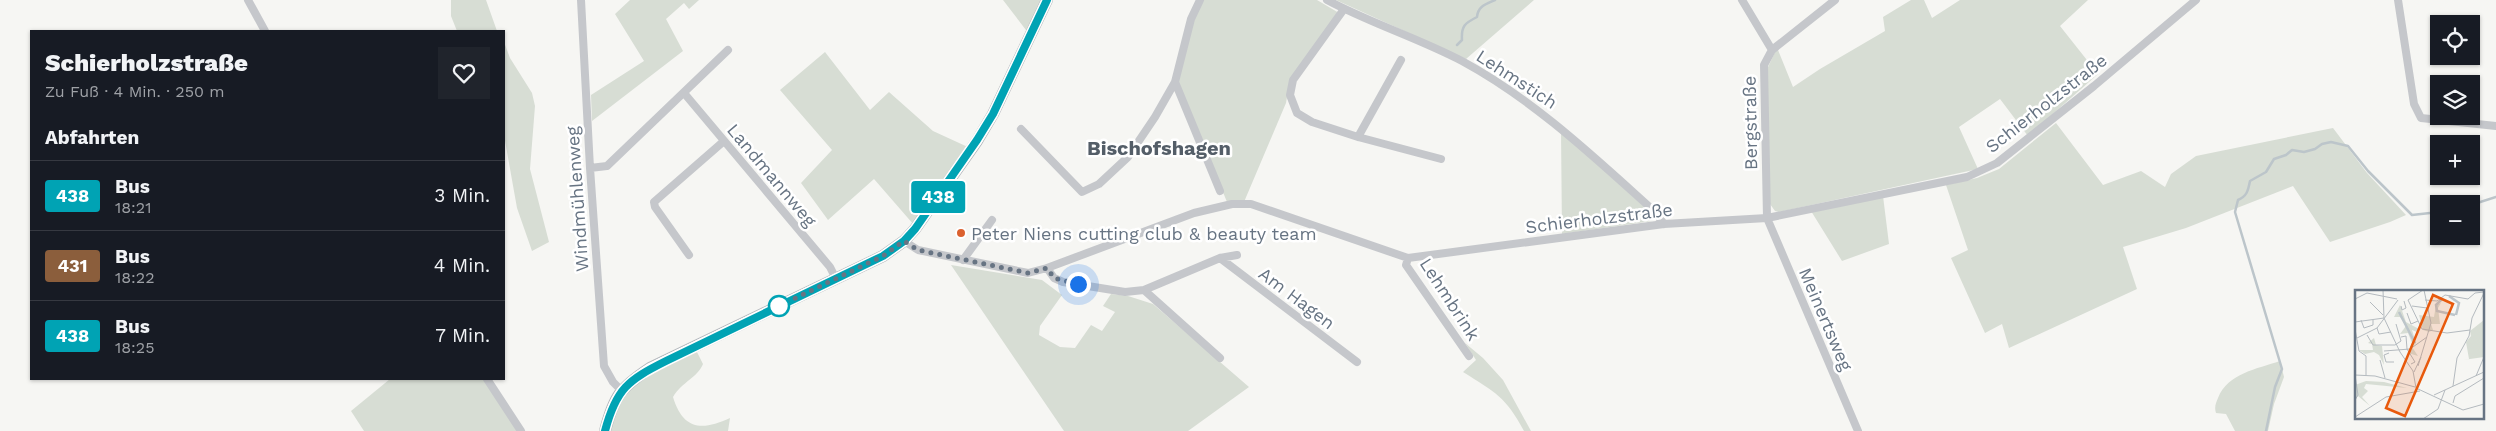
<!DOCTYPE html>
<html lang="de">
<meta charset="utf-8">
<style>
:root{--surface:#171b24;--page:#20242c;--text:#f1f3f6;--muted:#9ea1a6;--line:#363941}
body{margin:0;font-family:"Work Sans",sans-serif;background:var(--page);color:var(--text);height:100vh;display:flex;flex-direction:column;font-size:19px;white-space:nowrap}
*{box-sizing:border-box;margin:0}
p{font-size:16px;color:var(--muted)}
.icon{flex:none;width:28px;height:28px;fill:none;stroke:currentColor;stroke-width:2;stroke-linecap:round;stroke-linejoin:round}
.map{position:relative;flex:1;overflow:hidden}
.panel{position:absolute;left:30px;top:30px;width:475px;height:350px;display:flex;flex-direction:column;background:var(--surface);border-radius:0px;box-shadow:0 1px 4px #0004}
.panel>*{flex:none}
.badge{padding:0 10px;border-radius:4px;font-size:18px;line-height:32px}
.buttons{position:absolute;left:2430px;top:15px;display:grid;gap:10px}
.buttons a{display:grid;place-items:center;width:50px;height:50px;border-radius:0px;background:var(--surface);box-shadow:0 1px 4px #0004;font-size:25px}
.you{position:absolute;width:25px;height:25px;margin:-12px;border:4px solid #fff;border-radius:50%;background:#1a73e8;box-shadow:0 0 0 8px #1a73e833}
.map>.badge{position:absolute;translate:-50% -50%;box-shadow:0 0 0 2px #fff}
h2{padding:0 15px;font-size:19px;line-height:45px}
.round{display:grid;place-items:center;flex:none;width:52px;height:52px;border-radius:0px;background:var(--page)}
.overview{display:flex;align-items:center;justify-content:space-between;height:85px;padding:0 15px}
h1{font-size:24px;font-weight:800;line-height:38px}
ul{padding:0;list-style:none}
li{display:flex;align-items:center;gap:15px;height:70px;padding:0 15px;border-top:1px solid var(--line)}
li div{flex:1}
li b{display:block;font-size:19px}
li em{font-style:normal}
li .badge{min-width:55px;font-weight:700;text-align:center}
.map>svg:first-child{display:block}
</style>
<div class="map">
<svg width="2496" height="431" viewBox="0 0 2496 431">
<rect width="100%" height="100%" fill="#f6f6f3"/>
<path fill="#d7ddd4" d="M451 0H486L497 31H457L451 16Z
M630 0H699L689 9 684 3 666 19 683 51 592 121 591 95 644 61 615 14Z
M1003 0H1045L1029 34Z
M1202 0H1317L1339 13 1290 79 1286 103 1244 202H1227L1178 82 1193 19Z
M1336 0H1534L1466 59Z
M1911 0H1924L1932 18 1960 0H2088L2060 26 2098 74 2028 136 2000 99 1959 127 1978 169 1779 212 1775 211 1770 204 1767 85 1768 67 1776 50H1778L1793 87 1820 69 1885 31 1883 17Z
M504 42 510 58 532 93 535 106 530 169 549 242 532 251 517 208 504 135Z
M825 52 870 110 889 92 933 131 970 148 914 225 874 179 828 220 801 183 832 150 780 90Z
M2056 123 2103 185 2141 171 2165 187 2171 174 2196 156 2333 128 2367 173 2406 215 2390 222 2330 242 2293 186 2186 228 2123 247 2137 289 2009 348 2002 324 1985 333 1951 258 1968 250 1946 185 1977 178 1999 169Z
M1561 131 1648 210 1653 217 1652 221 1562 234Z
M1883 196 1889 244 1842 261 1811 211Z
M951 265 1042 280 1062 295 1040 326 1039 335 1060 347 1075 348 1091 325 1102 331 1115 312 1103 306 1111 294 1128 296 1153 304 1249 387 1188 431H1064Z
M1465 343 1483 358 1503 380 1531 431H1524C1506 397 1495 392 1463 372L1476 360Z
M697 352 703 364C698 377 682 382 673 397 683 430 702 431 730 418L728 431H610C613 420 615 408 622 398 638 374 672 364 697 352Z
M2280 361 2284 377 2274 404 2268 431H2235L2226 414 2216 413C2214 407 2216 403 2218 398 2228 373 2257 369 2280 361Z
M390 379H484L518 431H364L351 411Z"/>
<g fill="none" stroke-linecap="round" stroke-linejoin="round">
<path stroke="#bcc5ca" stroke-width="2.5" d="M1457 45 1462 40C1461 26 1465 23 1477 17 1478 6 1486 4 1495 0
M2471 205 2496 197
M2266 431 2275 387 2282 369 2235 212 2238 200C2247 196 2248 191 2250 181L2266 172 2274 159 2286 155 2292 150 2304 152 2315 149 2322 144 2331 142 2348 146 2368 171 2412 215 2439 212"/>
<defs>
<path id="secondary" d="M605 431C614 396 620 388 650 368L883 256 904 241 915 229 977 141 993 114 1047 0"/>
</defs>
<use href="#secondary" stroke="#b5b9bd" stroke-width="12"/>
<path stroke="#c5c7cb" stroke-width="8" d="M248 0 265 31
M581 0 590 168 604 366 613 382 621 390
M1327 0C1370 23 1418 38 1462 61 1534 100 1593 156 1653 210L1664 224
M1742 0 1772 50
M1835 0 1772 50 1764 65 1767 218 1858 431
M2398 0 2414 104 2421 118 2496 126
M1344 9 1293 80 1290 95 1297 113 1312 122 1358 137 1441 159
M1175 82 1220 191
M684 93 830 267 836 279
M1021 129 1082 192 1099 184 1128 157 1155 117 1175 82 1191 19 1200 0
M1358 137 1401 60
M590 168 607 166 728 50
M904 241 918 250 1028 273 1047 268 1194 213 1232 204H1251L1408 258 1664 224 1767 218 1967 177 1997 163 2094 86 2196 0
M689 255 655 207 654 202 724 141
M1220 258 1357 362
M1408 258 1406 265 1469 356
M963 260 992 220
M1047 268 1054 278 1063 282 1125 292 1144 290 1220 258 1237 255
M1144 290 1220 358
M487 379 521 431"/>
<use href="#secondary" stroke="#fff" stroke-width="10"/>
</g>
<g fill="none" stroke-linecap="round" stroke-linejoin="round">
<defs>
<path id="line" d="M605 431C616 389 628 380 666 361L883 256 904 241 915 229 977 140 993 114 1047 0"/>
</defs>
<use href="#line" stroke="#fff" stroke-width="11"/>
<use href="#line" stroke="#00a3b4" stroke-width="8"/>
<path stroke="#677483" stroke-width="5" stroke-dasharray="0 9" d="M779 306 883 256 904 241 918 250 1028 273 1047 268 1054 278 1078 284"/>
</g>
<circle fill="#db612e" stroke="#fff" stroke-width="2" cx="961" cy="233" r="5"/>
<circle fill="#fff" stroke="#00a3b4" stroke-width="2.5" cx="779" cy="306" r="10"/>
<g text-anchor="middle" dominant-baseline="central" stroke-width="5" stroke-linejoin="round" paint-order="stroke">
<g font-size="18" fill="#677483" stroke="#fff">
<text transform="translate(1517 79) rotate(33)">Lehmstich</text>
<text transform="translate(2046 103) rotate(-38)">Schierholzstraße</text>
<text transform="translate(1750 123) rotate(-91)">Bergstraße</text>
<text transform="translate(772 175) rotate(50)">Landmannweg</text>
<text transform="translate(577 199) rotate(-94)">Windmühlenweg</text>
<text transform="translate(1599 218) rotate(-7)">Schierholzstraße</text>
<text transform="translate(1297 298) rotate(37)">Am Hagen</text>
<text transform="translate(1450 299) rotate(57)">Lehmbrink</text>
<text transform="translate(1826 319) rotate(67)">Meinertsweg</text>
</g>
<g font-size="18" fill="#677483" stroke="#fff" text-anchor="start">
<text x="971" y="233">Peter Niens cutting club &amp; beauty team</text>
</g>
<g font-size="20" font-weight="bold" fill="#545e68" stroke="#fff">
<text x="1159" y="148">Bischofshagen</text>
</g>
</g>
<g transform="translate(2355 290)">
<rect width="129" height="129" fill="#f6f6f3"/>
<path d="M86 13 83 18 85 34H76L78 40 74 42 68 40 64 25 79 27 81 15ZM45 15 51 32 64 39 62 42 57 40 61 53 57 57 63 66 53 63 57 53 53 43 45 44 51 36 45 27H39ZM129 30V67L108 70 114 69 111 52 116 46 115 41ZM19 48 21 55 27 56 29 75 24 65 19 62 10 64 4 60H18L17 54 13 53ZM11 91 29 92 52 98 11 94 9 98 13 101 7 107 15 116 3 106 0 110V95Z" fill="#d7ddd4"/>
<path fill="none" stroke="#bcc5ca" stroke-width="2.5" d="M94 6 104 13 101 25M87 9 81 15 82 21 100 25M44 22 60 53"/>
<path fill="none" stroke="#b4babf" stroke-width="1" d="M28 0 29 28 45 62 58 81 61 98 108 120 129 114M0 9 12 3 42 9M53 10 67 39 92 43 115 40M53 10 68 0M70 10 82 11 90 5 113 9 120 3 129 2M15 12 28 25M46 16 47 20 51 18 49 11M57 16 72 18M52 23 56 34 63 31M6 30 9 38 18 35V30M0 32 29 28M22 38 24 44 36 42M0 39 4 61 11 66V85M12 45 18 55H40L46 51 41 34M46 47 51 46 52 59 60 72 56 74M2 48 22 38 43 10M29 61 55 59 72 47M34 63 29 65 31 72H39M25 70 30 88M63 76 76 33 69 0M59 82 66 67M0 85 20 86 60 97M121 86 129 67M98 96 102 68 114 46 117 28 129 3M79 105 129 82M0 110 3 105 0 85M98 113 100 106 129 88M0 127 31 107 65 101M68 129 83 119 90 100"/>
<path fill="#e8590c" fill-opacity="0.15" stroke="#e8590c" stroke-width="2.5" d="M78 5 98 14 50 126 31 118Z"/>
<rect width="129" height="129" fill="none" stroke="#677483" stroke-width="2.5"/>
</g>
</svg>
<div class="buttons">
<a><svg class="icon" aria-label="locate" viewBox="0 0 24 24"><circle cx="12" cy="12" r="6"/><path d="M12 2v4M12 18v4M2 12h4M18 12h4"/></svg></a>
<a><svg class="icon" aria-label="layers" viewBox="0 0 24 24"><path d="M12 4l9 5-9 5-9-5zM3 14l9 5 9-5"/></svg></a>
<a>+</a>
<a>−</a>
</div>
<div class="you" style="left:1078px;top:284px"></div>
<b class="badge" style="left:938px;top:197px;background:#00a3b4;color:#fff">438</b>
<section class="panel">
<div class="overview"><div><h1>Schierholzstraße</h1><p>Zu Fuß · 4 Min. · 250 m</p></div><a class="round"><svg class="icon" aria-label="heart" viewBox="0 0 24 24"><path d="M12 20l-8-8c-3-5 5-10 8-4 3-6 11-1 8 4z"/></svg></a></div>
<h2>Abfahrten</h2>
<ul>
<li><span class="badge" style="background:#00a3b4;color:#fff">438</span><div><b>Bus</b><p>18:21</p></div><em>3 Min.</em></li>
<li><span class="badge" style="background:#8b5e3c;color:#fff">431</span><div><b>Bus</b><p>18:22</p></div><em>4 Min.</em></li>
<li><span class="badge" style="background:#00a3b4;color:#fff">438</span><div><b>Bus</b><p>18:25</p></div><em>7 Min.</em></li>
</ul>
</section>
</div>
